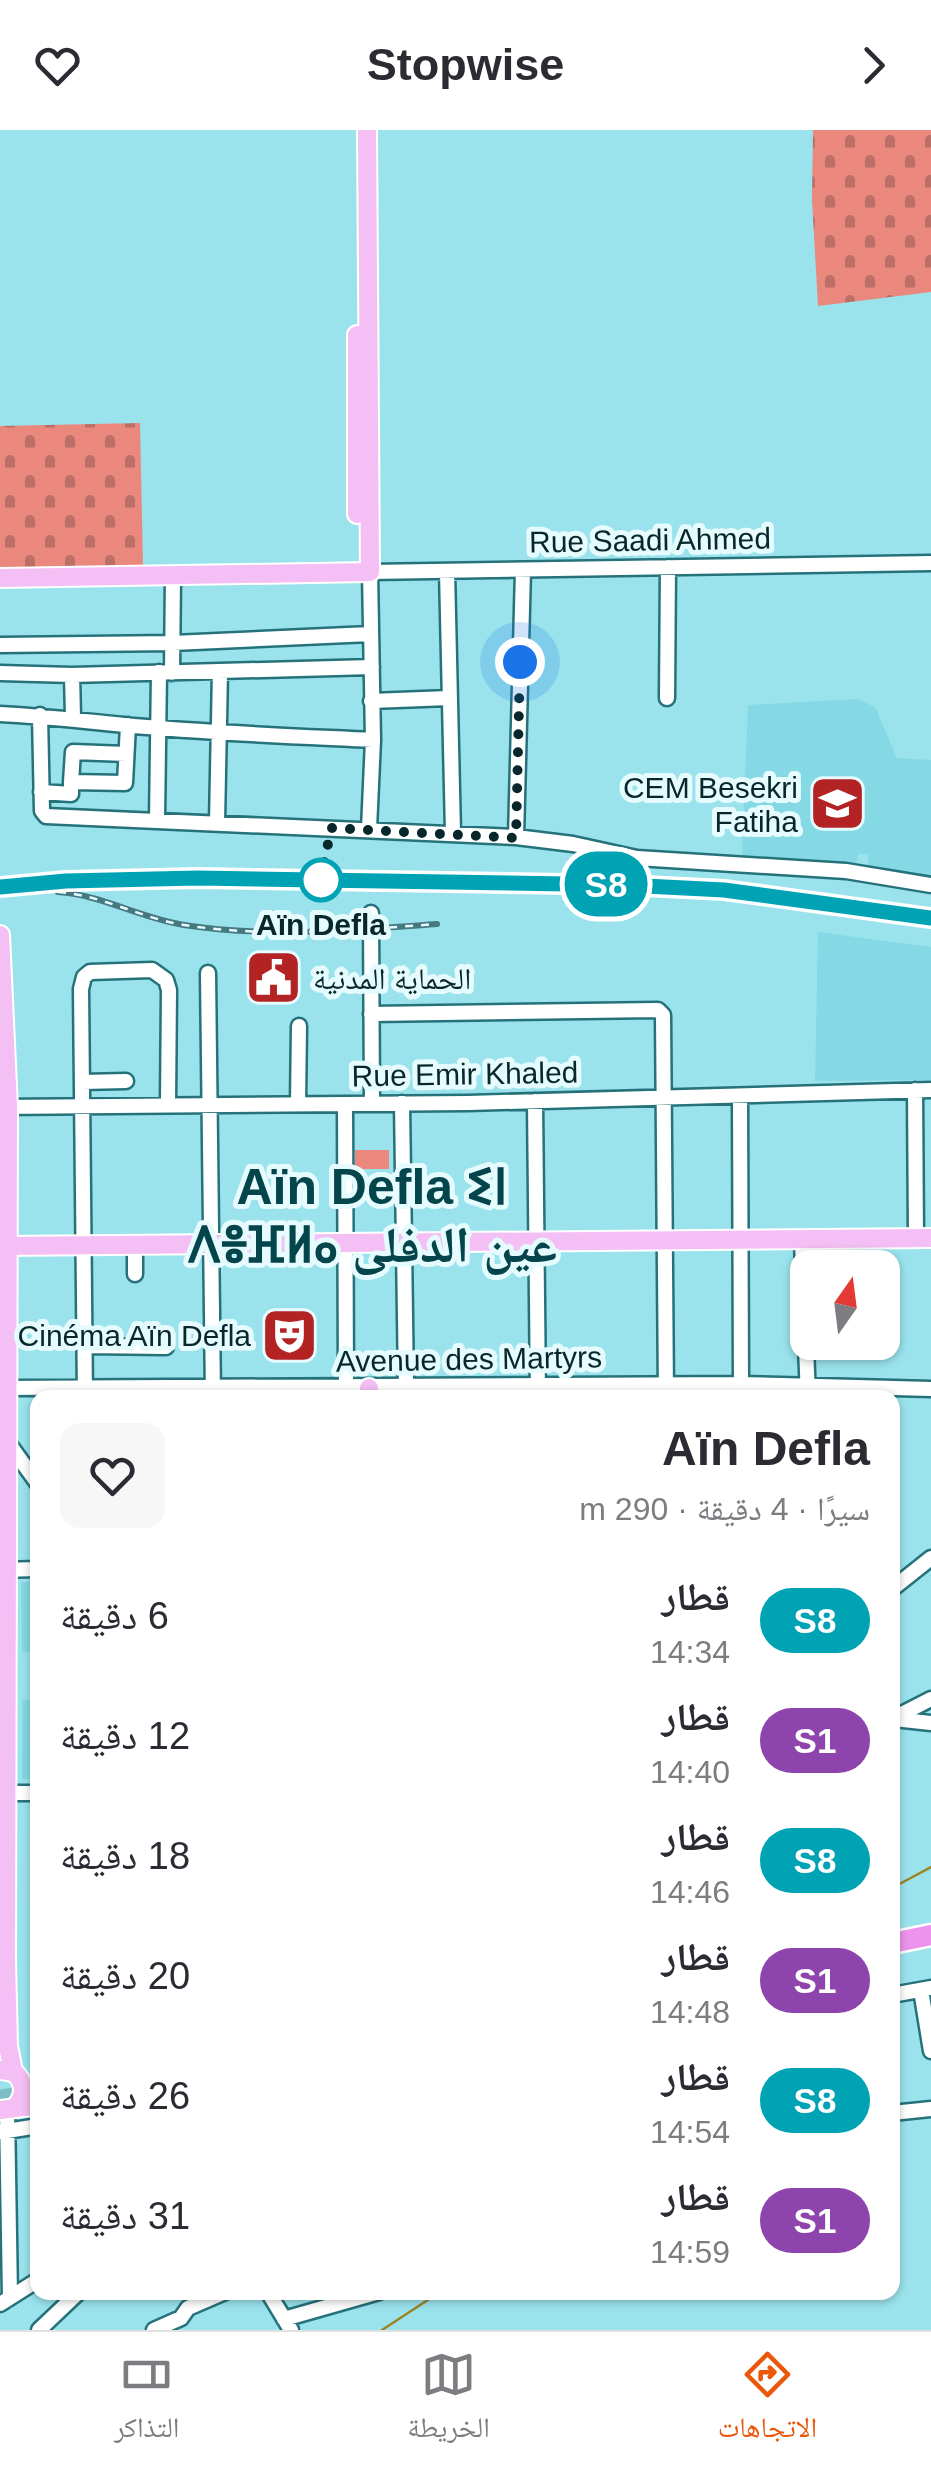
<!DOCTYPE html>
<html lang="ar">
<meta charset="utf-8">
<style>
:root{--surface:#fff;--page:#f7f7f7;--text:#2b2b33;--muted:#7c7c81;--line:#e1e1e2;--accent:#ea580c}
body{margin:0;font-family:Helvetica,"Noto Naskh Arabic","Noto Sans Tifinagh",sans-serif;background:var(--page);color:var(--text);direction:rtl;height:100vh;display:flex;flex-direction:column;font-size:38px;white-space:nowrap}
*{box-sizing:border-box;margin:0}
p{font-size:32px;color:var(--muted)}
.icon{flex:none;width:55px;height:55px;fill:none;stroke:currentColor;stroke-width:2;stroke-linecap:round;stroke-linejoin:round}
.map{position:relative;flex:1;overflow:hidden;direction:ltr}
.panel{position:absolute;left:30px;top:1260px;width:870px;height:910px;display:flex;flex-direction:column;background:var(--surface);border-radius:20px;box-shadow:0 2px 8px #0004;direction:rtl}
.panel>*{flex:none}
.badge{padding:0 20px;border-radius:32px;font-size:35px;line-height:65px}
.needle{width:65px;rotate:14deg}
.fabs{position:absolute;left:790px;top:1120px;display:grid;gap:20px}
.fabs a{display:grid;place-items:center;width:110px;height:110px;border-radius:20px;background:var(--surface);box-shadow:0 2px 8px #0004;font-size:50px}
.you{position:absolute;width:50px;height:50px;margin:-25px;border:8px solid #fff;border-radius:50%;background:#1a73e8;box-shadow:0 0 0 15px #1a73e833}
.map>.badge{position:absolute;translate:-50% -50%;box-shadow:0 0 0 5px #fff}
.round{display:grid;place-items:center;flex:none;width:105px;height:105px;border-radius:20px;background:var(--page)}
.headline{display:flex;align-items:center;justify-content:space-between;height:170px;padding:0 30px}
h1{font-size:48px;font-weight:800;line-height:75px}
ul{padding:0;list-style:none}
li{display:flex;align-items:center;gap:30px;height:120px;padding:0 30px}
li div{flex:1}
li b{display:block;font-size:38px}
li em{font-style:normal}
li .badge{min-width:110px;font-weight:700;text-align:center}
header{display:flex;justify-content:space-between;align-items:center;height:130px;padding:0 30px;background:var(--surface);font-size:45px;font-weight:800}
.tab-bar{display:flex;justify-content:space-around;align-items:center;height:140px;border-top:2px solid var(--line);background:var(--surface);font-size:28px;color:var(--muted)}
.tab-bar a{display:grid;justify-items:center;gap:5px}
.tab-bar .active{color:var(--accent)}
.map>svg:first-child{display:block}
</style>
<header><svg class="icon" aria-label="forward" viewBox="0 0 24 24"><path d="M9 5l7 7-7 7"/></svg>Stopwise<svg class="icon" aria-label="heart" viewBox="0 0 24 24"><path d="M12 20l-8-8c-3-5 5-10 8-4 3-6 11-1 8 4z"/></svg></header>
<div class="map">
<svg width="931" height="2200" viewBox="0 0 931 2200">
<defs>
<pattern id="cemetery-stones" width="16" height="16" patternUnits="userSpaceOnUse" patternTransform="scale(2.5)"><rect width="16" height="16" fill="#ea887e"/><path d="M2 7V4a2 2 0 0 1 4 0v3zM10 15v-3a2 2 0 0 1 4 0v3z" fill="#bc6f67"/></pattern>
</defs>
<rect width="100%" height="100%" fill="#9ae3ed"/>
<path fill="#84d9e4" d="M857 569 875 577 897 628 931 630V749L868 735V724H858L856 734 742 726 748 575Z
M818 802 931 817V950L815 951Z
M21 1452H37V1522H22Z
M22 1570H37V1649H22Z"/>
<path fill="#ea887e" d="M355 1020H389V1039H355Z"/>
<path fill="url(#cemetery-stones)" d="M813 0H931V162L818 176 812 70Z
M140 293 143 436 0 438V296Z"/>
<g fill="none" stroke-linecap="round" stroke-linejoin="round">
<path stroke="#9d8425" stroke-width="2.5" d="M892 1758 931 1737
M382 2200 440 2162"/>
<path stroke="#7dbdc6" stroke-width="20" stroke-dasharray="20 10" stroke-linecap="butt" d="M0 1970 38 1963"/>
<defs>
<path id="minor" d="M447 441 453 703
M0 515 173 513 370 504
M0 543 72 545 372 537
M172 543 173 445
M72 545 73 587
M667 568 668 437
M371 571 449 568
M0 584C42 586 82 591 124 595 206 603 290 606 373 610
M40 585 42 681 46 686 516 707 573 714 637 728 846 741 931 755
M71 652 73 622 126 624
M41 662 71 664V652L125 653 128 595
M157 690 159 542
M217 693 220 541
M369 699 373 610 370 442 931 433
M516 707 523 440
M371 783 372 973
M208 843 213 1268
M371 884 658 880 663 885 666 1268
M82 952 126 951
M915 960 916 1108
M740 967 741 1254
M535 971 538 1268
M402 973 406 1258
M298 974 299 896
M345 974 346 1258
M1 977 468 973 931 960
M802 1111 808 1268
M135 1144V1115
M85 1216 166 1217
M0 1258 741 1254 931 1259
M85 1268 81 859 84 847 90 842 152 840 166 850 169 860 168 974
M7 1311 38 1354
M0 1440 38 1439
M892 1459 931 1428
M892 1589 931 1569
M894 1589 931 1593
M1 1663H38
M921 1860 931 1921
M892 1865 931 1858
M7 1980 10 2168
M892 1983 931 1979
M1 2002 38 1996
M268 2162 291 2200
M0 2174 38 2150
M284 2189 379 2162
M39 2200 79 2162
M154 2200 181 2188 188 2178 225 2162"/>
<path id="major" d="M357 205V384
M0 448 370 442 367 0
M0 805 8 977 6 1831 8 1916 13 1941
M0 1116 931 1108
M369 1258V1268
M0 1940 14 1942C26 1953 26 1967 14 1978
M0 1980 38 1975"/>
<path id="highway" d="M892 1813 931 1805"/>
</defs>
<use href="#minor" stroke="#26727b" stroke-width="19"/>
<use href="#major" stroke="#fff" stroke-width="22"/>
<use href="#highway" stroke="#fff" stroke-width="25"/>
<use href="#minor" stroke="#fff" stroke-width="14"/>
<use href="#major" stroke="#f4bff4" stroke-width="18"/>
<use href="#highway" stroke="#ec94ed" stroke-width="20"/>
<defs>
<path id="rail" d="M0 756 66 751 198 749 625 755 724 760 931 788
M58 762C102 765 140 788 184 795 267 808 354 800 437 794"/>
</defs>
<use href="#rail" stroke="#46787f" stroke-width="6"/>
<use href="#rail" stroke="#e6fbfd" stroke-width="2.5" stroke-dasharray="8" stroke-linecap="butt"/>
</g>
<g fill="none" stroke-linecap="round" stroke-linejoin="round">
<defs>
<path id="line" d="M0 757 66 751 198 748 625 755 724 760 931 788"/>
</defs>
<use href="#line" stroke="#fff" stroke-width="22"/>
<use href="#line" stroke="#00a3b4" stroke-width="15"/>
<path stroke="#07272b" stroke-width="10" stroke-dasharray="0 18" d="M321 750 331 698 516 708 520 532"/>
</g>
<defs>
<symbol id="school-square" viewBox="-11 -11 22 22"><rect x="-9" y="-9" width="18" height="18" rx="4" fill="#b42324" stroke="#e6fbfd"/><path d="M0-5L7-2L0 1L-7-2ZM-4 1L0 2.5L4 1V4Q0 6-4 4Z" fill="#fff"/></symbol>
<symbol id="civic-square" viewBox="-11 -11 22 22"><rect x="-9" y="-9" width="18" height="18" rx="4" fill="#b42324" stroke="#e6fbfd"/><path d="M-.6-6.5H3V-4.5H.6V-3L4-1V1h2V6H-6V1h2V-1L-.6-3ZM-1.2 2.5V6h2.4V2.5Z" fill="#fff"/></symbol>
<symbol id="theatre-square" viewBox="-11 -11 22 22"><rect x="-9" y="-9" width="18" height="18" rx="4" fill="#b42324" stroke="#e6fbfd"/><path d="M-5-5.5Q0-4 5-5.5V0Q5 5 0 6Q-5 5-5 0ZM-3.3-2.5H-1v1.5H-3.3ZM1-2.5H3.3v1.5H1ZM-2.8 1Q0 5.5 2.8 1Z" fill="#fff"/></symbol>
</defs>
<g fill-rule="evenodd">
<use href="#school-square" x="806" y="642" width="63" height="63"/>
<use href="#civic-square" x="242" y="816" width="63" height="63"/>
<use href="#theatre-square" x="258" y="1174" width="63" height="63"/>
</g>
<circle fill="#fff" stroke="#00a3b4" stroke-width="5" cx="321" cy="750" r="20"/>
<g text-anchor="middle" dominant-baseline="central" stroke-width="10" stroke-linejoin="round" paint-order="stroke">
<g font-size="30" fill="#07272b" stroke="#e6fbfd">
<text transform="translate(650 410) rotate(-1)">Rue Saadi Ahmed</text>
<text transform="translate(465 944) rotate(-1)">Rue Emir Khaled</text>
<text transform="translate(469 1229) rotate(-1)">Avenue des Martyrs</text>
</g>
<g font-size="30" fill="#07272b" stroke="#e6fbfd" text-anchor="end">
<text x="798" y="657">CEM Besekri<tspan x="798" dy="34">Fatiha</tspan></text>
<text x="313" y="848" text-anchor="start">الحماية المدنية</text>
<text x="251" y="1205">Cinéma Aïn Defla</text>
</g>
<g font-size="30" font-weight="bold" fill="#07272b" stroke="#e6fbfd">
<text x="321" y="794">Aïn Defla</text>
</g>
<g font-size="50" font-weight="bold" fill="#04444b" stroke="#e6fbfd">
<text x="372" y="1057">Aïn Defla ⵉⵏ<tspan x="372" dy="58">ⴷⴻⴼⵍⴰ عين الدفلى</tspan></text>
</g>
</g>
</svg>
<div class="fabs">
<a><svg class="needle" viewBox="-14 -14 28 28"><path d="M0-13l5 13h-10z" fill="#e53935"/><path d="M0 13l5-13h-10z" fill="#7c7c81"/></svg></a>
</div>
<div class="you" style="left:520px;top:532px"></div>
<b class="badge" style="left:606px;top:754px;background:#00a3b4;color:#fff">S8</b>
<section class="panel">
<div class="headline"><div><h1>Aïn Defla</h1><p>سيرًا · 4 دقيقة · 290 m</p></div><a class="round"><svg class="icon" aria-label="heart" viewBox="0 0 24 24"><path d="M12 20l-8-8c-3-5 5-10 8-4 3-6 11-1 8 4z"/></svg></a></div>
<ul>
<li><span class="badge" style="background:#00a3b4;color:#fff">S8</span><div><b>قطار</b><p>14:34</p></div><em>6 دقيقة</em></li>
<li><span class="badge" style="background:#8e44ad;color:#fff">S1</span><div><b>قطار</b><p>14:40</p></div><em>12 دقيقة</em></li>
<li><span class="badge" style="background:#00a3b4;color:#fff">S8</span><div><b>قطار</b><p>14:46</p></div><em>18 دقيقة</em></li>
<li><span class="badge" style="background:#8e44ad;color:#fff">S1</span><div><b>قطار</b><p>14:48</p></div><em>20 دقيقة</em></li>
<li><span class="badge" style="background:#00a3b4;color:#fff">S8</span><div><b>قطار</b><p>14:54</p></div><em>26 دقيقة</em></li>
<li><span class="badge" style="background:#8e44ad;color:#fff">S1</span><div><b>قطار</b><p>14:59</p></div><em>31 دقيقة</em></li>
</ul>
</section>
</div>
<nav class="tab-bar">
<a class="active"><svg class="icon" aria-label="directions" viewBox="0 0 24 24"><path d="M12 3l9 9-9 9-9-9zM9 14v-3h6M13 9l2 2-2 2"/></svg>الاتجاهات</a>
<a><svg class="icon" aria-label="map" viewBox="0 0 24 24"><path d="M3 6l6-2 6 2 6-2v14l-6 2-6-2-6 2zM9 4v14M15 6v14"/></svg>الخريطة</a>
<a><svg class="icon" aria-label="tickets" viewBox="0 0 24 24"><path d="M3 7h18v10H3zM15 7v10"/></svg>التذاكر</a>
</nav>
